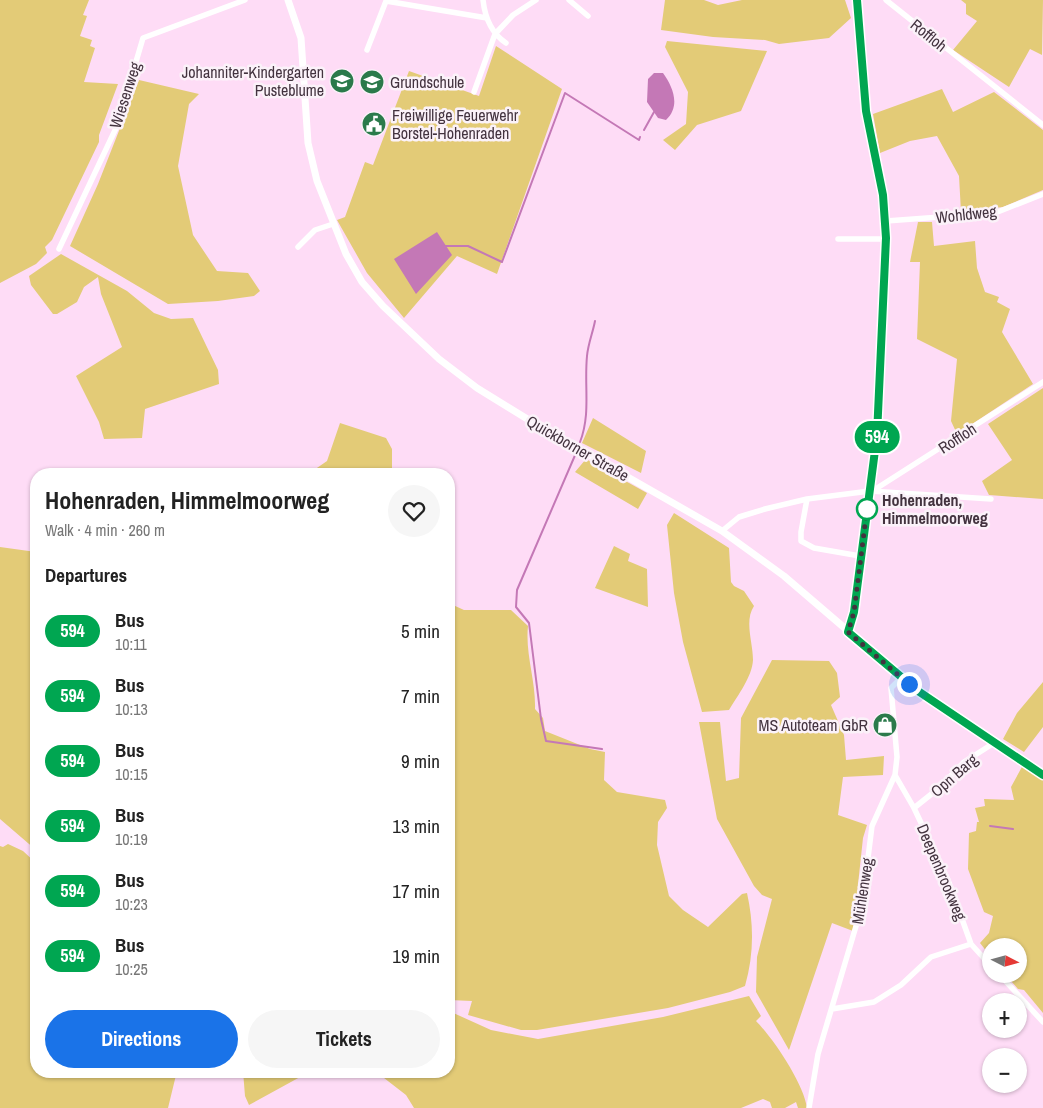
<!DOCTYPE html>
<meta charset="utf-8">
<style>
:root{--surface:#fff;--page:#f6f6f6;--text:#222;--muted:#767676;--accent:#1a73e8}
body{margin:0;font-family:"Archivo Narrow",sans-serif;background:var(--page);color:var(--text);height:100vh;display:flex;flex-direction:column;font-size:19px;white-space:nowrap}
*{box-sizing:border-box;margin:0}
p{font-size:16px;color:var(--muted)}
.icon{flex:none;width:28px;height:28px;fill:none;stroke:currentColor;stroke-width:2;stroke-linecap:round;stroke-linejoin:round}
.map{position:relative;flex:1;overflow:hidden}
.sheet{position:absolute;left:30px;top:468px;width:425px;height:610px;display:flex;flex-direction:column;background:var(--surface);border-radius:20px;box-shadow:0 1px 4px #0004}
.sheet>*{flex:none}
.badge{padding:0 10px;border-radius:16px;font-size:18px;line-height:32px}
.needle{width:32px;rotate:96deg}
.controls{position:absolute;left:982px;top:938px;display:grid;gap:10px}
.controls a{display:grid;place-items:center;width:45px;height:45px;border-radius:50%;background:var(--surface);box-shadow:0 1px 4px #0004;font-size:25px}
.you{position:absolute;width:25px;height:25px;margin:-12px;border:4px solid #fff;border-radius:50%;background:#1a73e8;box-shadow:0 0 0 8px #1a73e833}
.map>.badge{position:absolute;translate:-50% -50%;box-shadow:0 0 0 2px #fff}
h2{padding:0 15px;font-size:19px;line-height:45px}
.round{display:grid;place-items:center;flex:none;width:52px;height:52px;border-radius:26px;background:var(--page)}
.headline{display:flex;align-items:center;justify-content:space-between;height:85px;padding:0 15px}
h1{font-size:24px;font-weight:800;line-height:38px}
.cta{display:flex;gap:10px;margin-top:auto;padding:10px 15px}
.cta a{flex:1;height:58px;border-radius:30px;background:var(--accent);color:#fff;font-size:20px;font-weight:800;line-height:58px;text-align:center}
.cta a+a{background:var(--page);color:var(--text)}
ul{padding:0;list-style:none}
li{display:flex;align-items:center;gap:15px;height:65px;padding:0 15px}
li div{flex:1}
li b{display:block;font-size:19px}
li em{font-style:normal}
li .badge{min-width:55px;font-weight:700;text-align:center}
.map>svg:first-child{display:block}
</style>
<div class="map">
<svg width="1043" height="1108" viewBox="0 0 1043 1108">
<rect width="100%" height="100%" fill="#fedcf6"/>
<path fill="#e3cb77" d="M0 0H89L83 15 87 16 80 36 92 40 90 46 95 48 84 82 118 84 99 135V142L52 240 45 247 47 253 36 264 0 283Z
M665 0H704L718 5 742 0H845L851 18 829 38 779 44 765 40 713 37 661 30Z
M961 0H1043L1042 55 1030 49 1009 87 953 50 977 21 966 14V4Z
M667 41 767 51 741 111 697 125 675 150 663 140 686 124 688 92 665 47Z
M496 46 562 89 497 274 457 256 404 318 367 273 337 220 345 217 365 162 373 165 409 71 479 96Z
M139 80 199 94 189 104 178 166 193 235 217 271 248 273 260 291 254 296 218 301 168 304 70 246 98 184Z
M942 89 953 112 994 92 1043 130V190L1003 207 961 212 959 176 937 136 910 141 880 153 873 114Z
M918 222H932L934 246 975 241 977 268 985 292 999 297 997 302 1010 309 1002 332 1033 384 957 434 951 421 957 359 917 339 920 262H910Z
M61 254 127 291 154 313 171 319 193 318 218 370 219 384 145 409 142 438 104 439 99 422 76 376 122 347 101 294 98 277 84 287 77 302 57 314H53L31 285 29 276Z
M1043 388V499L989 495 982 481 1012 460 988 424Z
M593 418 646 451 641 473 582 443Z
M340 423 386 438 392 449V474H312L314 470 327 461Z
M586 459 647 493 638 509 575 472Z
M674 513 729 548 731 582 734 586 744 591 754 606C744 621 753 642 753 660 752 677 738 695 729 710L702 712 683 642 674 593 667 525Z
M614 546 630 554 628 561 647 569 648 607 595 588Z
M0 547 36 552V850L0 819Z
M449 604 451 608 453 605 464 610H511L528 626C525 654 536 681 535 709L543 718 545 731 590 749 605 752 604 780 617 792 665 800 667 808 658 822 657 845 669 896 683 910 708 927 742 894 747 893C754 924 754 955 745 986L730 992 668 1008 537 1030H521L468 1015 472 1001 449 1000Z
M772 660 829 661 837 673 840 697 831 705 844 735 846 760 884 756 883 775 843 777 838 815 867 825 863 838 853 931 832 923 789 1050 756 992 757 957 772 899 762 895 754 886 717 819 699 722H720L726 781 739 778 741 718Z
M1043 682V727L1024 752 1003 739 1017 713Z
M1023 765 1043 778V1013L1024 990 1018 989 1005 974H1019V946H991V957L980 943 989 933 993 916 984 912 968 869 969 833 976 831 977 822H979L975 808 985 806 984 799 1014 800 1011 787Z
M8 844 23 851 36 863V1071H177L168 1108H0V846L3 847Z
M749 996 761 1016 756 1021C773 1038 804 1084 807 1108H798L796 1102 785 1108H772L770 1102 763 1099 741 1108H414L406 1095 375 1071H449V1011L491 1030 538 1039 663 1017Z
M243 1071H311L249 1105 245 1096Z"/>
<path fill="#c478b6" d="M654 73H663C673 87 681 106 666 120L658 118 647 102 648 79Z
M437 232 452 255 416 294 394 259Z"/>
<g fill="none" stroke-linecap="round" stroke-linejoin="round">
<path stroke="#c478b6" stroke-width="2" d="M644 130 654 112
M445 246H468L502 262 565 93 639 140 640 137
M580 442C591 414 584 386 587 356 588 344 593 332 595 321
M576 453 517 590 516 607 529 623 541 719 546 741 602 749
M990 826 1013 829"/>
<path stroke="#fff" stroke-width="5.5" d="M483 0C485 18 491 33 506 43
M569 0 588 16
M886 0 1043 125
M367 50 386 1 487 18
M474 92 495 34 513 15 536 0
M886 221 995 213 1043 194
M838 239H886
M298 247 315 230 333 224
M59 249 117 126 143 38 245 0
M874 490 1043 382
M807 499 801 532V541L814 548 860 556
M722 531 739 517 765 509 807 499 870 491 991 499
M848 631 854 612 877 435 886 239 883 195 866 111 857 0
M895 775 914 808 948 880 971 944 991 966
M914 808 939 788 964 762 994 743
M999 974 1043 1022
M832 1009 874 1002 901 985 931 957 971 944
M809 1108 818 1054 862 906 872 826 895 775 897 757 891 688 901 678"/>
<path stroke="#fff" stroke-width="7" d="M288 0 301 38 308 143 317 181 346 254 362 282 383 306 439 359 477 388 542 428 722 531 784 576 918 691 1043 775"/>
</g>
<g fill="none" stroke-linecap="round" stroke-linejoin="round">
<defs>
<path id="line" d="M857 0 866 111 883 195 886 238 877 435 854 612 848 632 918 691 1043 775"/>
</defs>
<use href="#line" stroke="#fff" stroke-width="11"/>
<use href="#line" stroke="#00a651" stroke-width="8"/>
<path stroke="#43333f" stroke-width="5" stroke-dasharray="0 9" d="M867 509 854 612 848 632 909 684"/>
</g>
<defs>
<symbol id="school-disc" viewBox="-11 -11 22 22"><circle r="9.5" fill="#2b7a4b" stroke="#fbf2f9"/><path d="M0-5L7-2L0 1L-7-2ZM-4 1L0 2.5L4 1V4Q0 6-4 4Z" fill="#fff"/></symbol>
<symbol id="civic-disc" viewBox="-11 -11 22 22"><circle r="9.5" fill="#2b7a4b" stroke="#fbf2f9"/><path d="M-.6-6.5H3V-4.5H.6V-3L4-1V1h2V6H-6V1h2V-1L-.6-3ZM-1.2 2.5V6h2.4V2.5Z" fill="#fff"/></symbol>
<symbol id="shop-disc" viewBox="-11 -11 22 22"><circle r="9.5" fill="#2b7a4b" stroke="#fbf2f9"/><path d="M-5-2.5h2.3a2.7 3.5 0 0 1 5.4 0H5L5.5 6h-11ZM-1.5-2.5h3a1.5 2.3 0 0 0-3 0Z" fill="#fff"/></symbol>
</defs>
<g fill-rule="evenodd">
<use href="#school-disc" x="328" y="67" width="28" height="28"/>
<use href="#school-disc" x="358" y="68" width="28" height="28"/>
<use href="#civic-disc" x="360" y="110" width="28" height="28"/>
<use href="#shop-disc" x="871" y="711" width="28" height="28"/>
</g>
<circle fill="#fff" stroke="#00a651" stroke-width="2.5" cx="867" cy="509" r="10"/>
<g text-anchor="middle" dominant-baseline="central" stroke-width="5" stroke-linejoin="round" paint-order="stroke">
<g font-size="16" fill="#43333f" stroke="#fbf2f9">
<text transform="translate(929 35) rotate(39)">Roffloh</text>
<text transform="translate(125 95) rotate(-72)">Wiesenweg</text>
<text transform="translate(966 214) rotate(-6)">Wohldweg</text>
<text transform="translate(957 438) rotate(-33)">Roffloh</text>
<text transform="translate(578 448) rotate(30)">Quickborner Straße</text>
<text transform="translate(954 775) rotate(-41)">Opn Barg</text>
<text transform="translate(942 872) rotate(67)">Deepenbrookweg</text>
<text transform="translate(862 891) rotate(-81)">Mühlenweg</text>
</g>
<g font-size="16" fill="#43333f" stroke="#fbf2f9" text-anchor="end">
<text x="324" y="72">Johanniter-Kindergarten<tspan x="324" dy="18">Pusteblume</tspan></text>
<text x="390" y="82" text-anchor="start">Grundschule</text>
<text x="392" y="115" text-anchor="start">Freiwillige Feuerwehr<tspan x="392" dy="18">Borstel-Hohenraden</tspan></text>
<text x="868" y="725">MS Autoteam GbR</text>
</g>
<g font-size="16" font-weight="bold" fill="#43333f" stroke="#fbf2f9" text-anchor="start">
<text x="882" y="500">Hohenraden,<tspan x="882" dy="18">Himmelmoorweg</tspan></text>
</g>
</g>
</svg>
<div class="controls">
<a><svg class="needle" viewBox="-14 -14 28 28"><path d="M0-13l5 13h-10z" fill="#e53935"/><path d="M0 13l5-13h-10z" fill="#767676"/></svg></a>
<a>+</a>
<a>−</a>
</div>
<div class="you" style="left:909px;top:684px"></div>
<b class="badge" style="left:877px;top:437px;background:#00a651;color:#fff">594</b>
<section class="sheet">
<div class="headline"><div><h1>Hohenraden, Himmelmoorweg</h1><p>Walk · 4 min · 260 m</p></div><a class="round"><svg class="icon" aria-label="heart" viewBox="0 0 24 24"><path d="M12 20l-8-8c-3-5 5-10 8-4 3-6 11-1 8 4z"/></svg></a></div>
<h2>Departures</h2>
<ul>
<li><span class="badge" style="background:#00a651;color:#fff">594</span><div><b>Bus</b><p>10:11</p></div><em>5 min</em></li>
<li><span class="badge" style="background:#00a651;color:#fff">594</span><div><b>Bus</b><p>10:13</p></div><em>7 min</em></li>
<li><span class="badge" style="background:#00a651;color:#fff">594</span><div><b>Bus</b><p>10:15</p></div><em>9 min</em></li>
<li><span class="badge" style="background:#00a651;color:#fff">594</span><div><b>Bus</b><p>10:19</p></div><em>13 min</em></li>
<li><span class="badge" style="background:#00a651;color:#fff">594</span><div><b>Bus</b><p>10:23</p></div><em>17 min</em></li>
<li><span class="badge" style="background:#00a651;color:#fff">594</span><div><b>Bus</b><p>10:25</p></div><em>19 min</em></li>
</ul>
<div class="cta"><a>Directions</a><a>Tickets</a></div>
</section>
</div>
